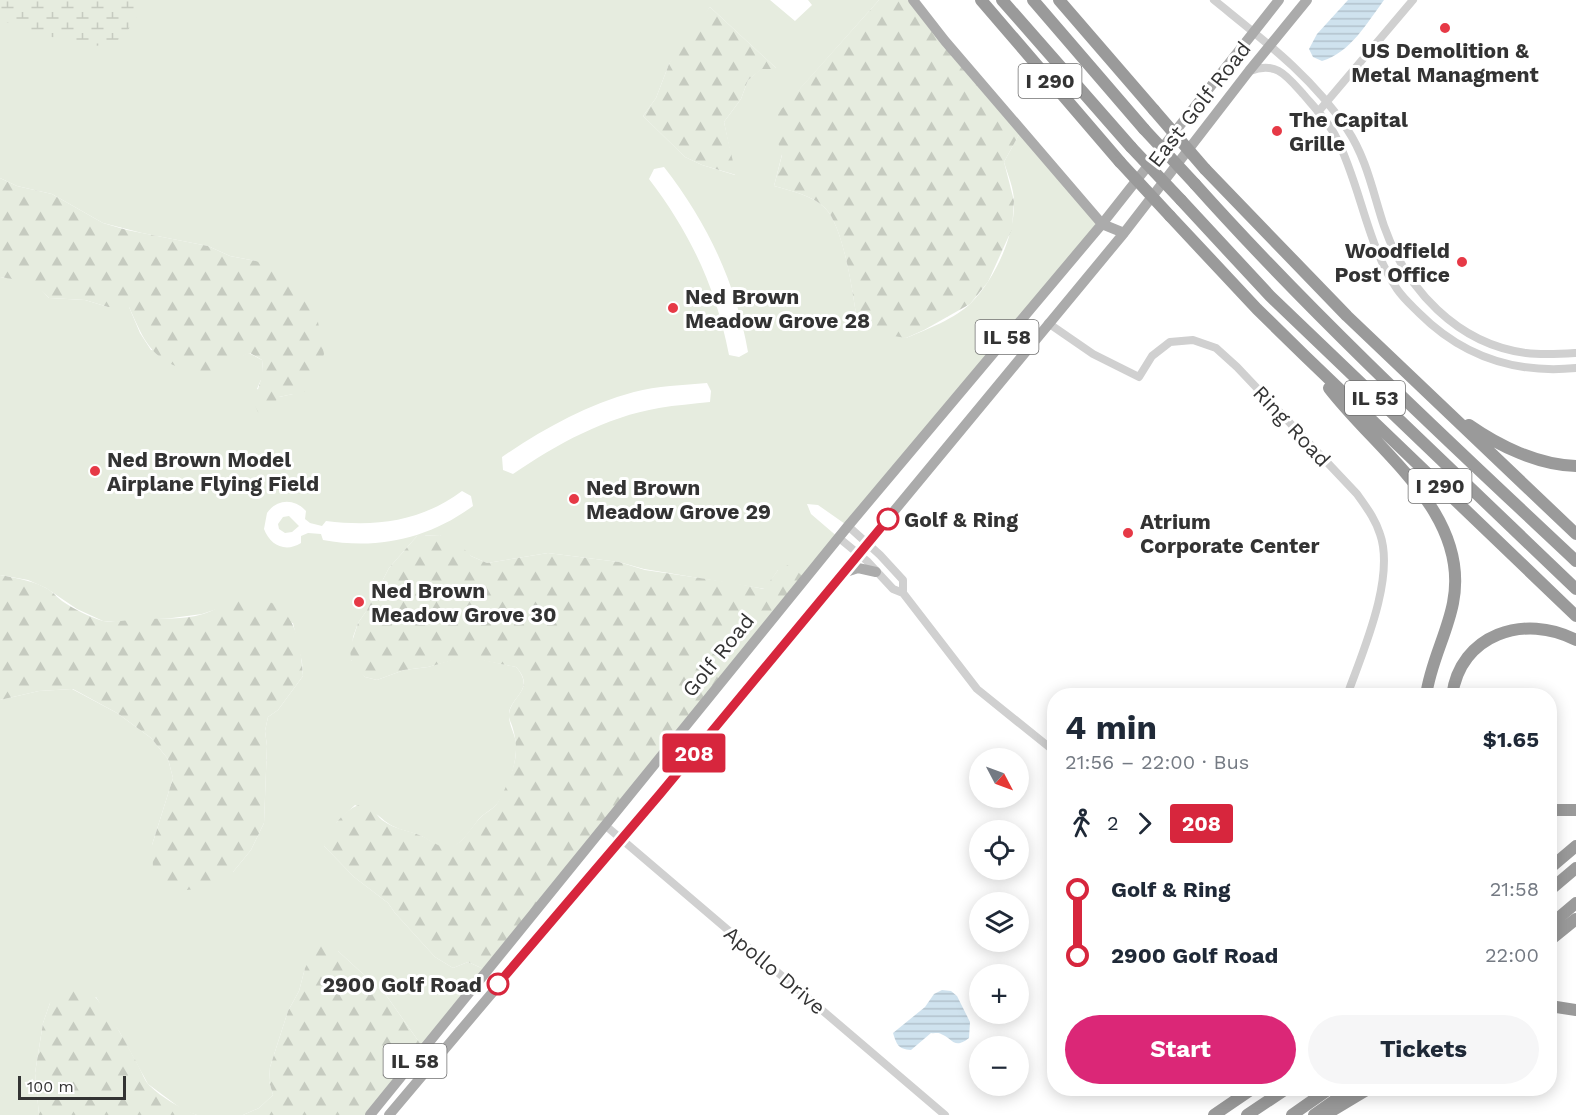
<!DOCTYPE html>
<meta charset="utf-8">
<style>
:root{--surface:#fff;--page:#f6f6f7;--text:#1f2937;--muted:#747a83;--accent:#db2777}
body{margin:0;font-family:"Work Sans",sans-serif;background:var(--page);color:var(--text);height:100vh;display:flex;flex-direction:column;font-size:22px;white-space:nowrap}
*{box-sizing:border-box;margin:0}
p{font-size:20px;color:var(--muted)}
.icon{flex:none;width:33px;height:33px;fill:none;stroke:currentColor;stroke-width:2;stroke-linecap:round;stroke-linejoin:round}
.map{position:relative;flex:1;overflow:hidden}
.details{position:absolute;left:1047px;top:688px;width:510px;height:408px;display:flex;flex-direction:column;background:var(--surface);border-radius:24px;box-shadow:0 3px 15px #0003}
.details>*{flex:none}
.badge{padding:0 12px;border-radius:4px;font-size:21px;line-height:39px}
.needle{width:39px;rotate:131deg}
.tools{position:absolute;left:969px;top:748px;display:grid;gap:12px}
.tools a{display:grid;place-items:center;width:60px;height:60px;border-radius:50%;background:var(--surface);box-shadow:0 3px 15px #0003;font-size:30px}
.scale{position:absolute;left:18px;bottom:15px;width:108px;box-sizing:border-box;padding-left:6px;border:3px solid #333;border-top:0;font-size:16px;line-height:21px;white-space:nowrap;color:#333;-webkit-text-stroke:4px #fff;paint-order:stroke}
.map>.badge{position:absolute;translate:-50% -50%;box-shadow:0 0 0 3px #fff}
.legs{display:flex;align-items:center;gap:9px;height:66px;padding:0 18px;font-size:20px}
.legs p{margin-inline-start:auto}
.summary{display:flex;align-items:center;justify-content:space-between;height:102px;padding:0 18px}
h1{font-size:33px;font-weight:700;line-height:45px}
.cta{display:flex;gap:12px;margin-top:auto;padding:12px 18px}
.cta a{flex:1;height:69px;border-radius:36px;background:var(--accent);color:#fff;font-size:24px;font-weight:700;line-height:69px;text-align:center}
.cta a+a{background:var(--page);color:var(--text)}
ul{padding:0 18px;list-style:none}
li{display:flex;align-items:center;gap:21px;height:66px;font-size:22px}
li i{display:grid;place-items:center;width:9px;height:100%;margin:0 8px;background:currentColor}
li i::after{content:'';width:15px;height:15px;margin:-8px;border:4px solid;border-radius:50%;background:var(--surface)}
li p{margin-inline-start:auto}
li:first-child i{background:linear-gradient(#0000 50%,currentColor 0)}
li:last-child i{background:linear-gradient(currentColor 50%,#0000 0)}
.map>svg:first-child{display:block}
</style>
<div class="map">
<svg width="1576" height="1115" viewBox="0 0 1576 1115">
<defs>
<pattern id="forest-firs" width="22" height="20" patternUnits="userSpaceOnUse" patternTransform="scale(1.5)"><rect width="22" height="20" fill="#e6ecdf"/><path d="M5 1l3.5 6h-7zM16 11l3.5 6h-7z" fill="#c6cbc0"/></pattern>
<pattern id="wetland-marsh" width="20" height="14" patternUnits="userSpaceOnUse" patternTransform="scale(1.5)"><rect width="20" height="14" fill="#e6ecdf"/><path d="M1 5h8M5 5V1M11 12h8M15 12V8" fill="none" stroke="#c6cbc0"/></pattern>
<pattern id="water-rules" width="6" height="5" patternUnits="userSpaceOnUse" patternTransform="scale(1.5)"><rect width="6" height="5" fill="#cfe2ee"/><path d="M0 2.5h6" fill="none" stroke="#b2c2cd"/></pattern>
</defs>
<rect width="100%" height="100%" fill="#fff"/>
<path fill="#e6ecdf" fill-rule="evenodd" d="M0 0H770L795 21 812 5 808 0H879L798 91 774 186C791 191 812 195 825 208 843 226 852 287 856 314L906 338C926 330 956 318 971 303 995 279 1015 235 1014 202 1014 189 1008 175 1004 162L1021 131 1102 224 848 526 818 505 807 504 811 514 839 538 805 579 778 570 765 589 644 569 619 562 548 553 487 563 471 556 440 535 417 536 389 568 367 610 358 623 353 637 351 660 365 677 377 680 404 670 428 667 465 656 516 667C537 691 508 697 509 716 509 725 515 734 516 743 517 763 509 788 497 804 492 810 484 813 479 819 472 827 462 845 450 848 441 850 432 842 425 838 416 832 405 832 395 827 387 824 382 818 376 814 369 811 361 808 355 805L337 822 324 846 354 877 388 903 395 913 435 957 453 968 468 962 488 971 424 1049 386 995 338 951 305 968 299 991 288 1011 270 1067 269 1081 273 1095 259 1108 243 1115H197L183 1110 148 1084 119 1031 107 1015 96 997 50 1003 43 1023 35 1073 39 1115H0V700L39 691 72 689 117 713 151 738 168 759 173 778 152 845 233 872 251 850 264 823 267 746 265 731 268 717 278 710 303 676 302 662 293 623 217 609 202 614 172 618 116 622 103 621 77 609 46 588 28 580 0 575V277L22 280 38 287 49 298 85 300 108 307H129L140 333 151 350 234 359 249 353 262 360 263 375 257 389 279 397 293 394 256 261 230 256 208 246 142 233 103 223 52 194 17 186 0 178ZM710 7 776 68 761 69 748 80 741 99 724 122 735 175 702 165 685 157 643 116 656 98 669 64ZM664 167C707 222 736 283 748 352L739 357 729 355C716 288 691 234 649 179L654 169ZM707 383 711 391 710 402C693 404 676 405 659 408 606 417 557 444 513 474L503 470 502 457C543 429 586 405 634 392 657 386 683 385 707 383ZM462 491 471 496 473 506C428 539 377 550 323 540L321 534 308 533 301 536V543C285 553 270 545 264 529L267 513C277 499 294 498 306 511L305 519 310 523 322 526 326 521C376 527 420 522 462 491Z
M289 516 299 526 292 532 285 533 279 529 278 524 283 517Z"/>
<path fill="url(#forest-firs)" d="M879 0H912L1021 131 1004 162 1014 201 1012 229 988 282 970 304 924 330 906 338 888 335 856 314C852 288 843 226 825 208 812 195 791 191 774 186L782 155 776 136 778 113Z
M710 7 777 69H762L748 80 741 99 724 122 736 175 702 165 685 157 643 116 656 98 669 64 686 34Z
M0 178 17 186 52 194 103 223 127 230 208 246 230 256 256 261 279 271 304 286 315 306 324 354 312 390 279 397 266 414 258 412 254 403C258 387 264 377 262 360L250 353C235 359 217 373 201 373 194 373 185 370 178 367 148 355 142 335 129 307H108L85 300 49 298C35 283 20 280 0 277Z
M440 535 455 540 471 556 487 563 548 553 619 562 645 570 734 583 764 589 778 570 790 564 805 579 488 971 468 962 453 968 435 957 395 913 388 903 354 877 324 846C325 833 351 800 366 805 373 807 376 815 382 820 395 830 410 830 424 837 431 841 436 845 444 847 460 851 471 826 481 817 486 812 494 809 498 802 505 790 512 775 515 760 517 750 516 739 513 729 512 724 509 720 509 716 509 696 537 690 516 667L465 657 428 667 404 670 377 680 365 677 356 669 351 660 350 648 358 623 367 610 389 568 417 536Z
M0 575C15 578 30 580 44 587 51 590 56 596 62 601 74 609 89 617 103 621 115 623 127 620 140 619 161 618 183 620 203 614 213 611 223 604 233 602 290 588 300 631 303 676L278 710 268 717 265 731 267 746 264 823 251 850 233 872 212 887 187 890 164 883 153 868 152 845 173 778 168 759 151 738 117 713 73 689 39 691 0 700Z
M319 944 338 951 386 995 424 1049 370 1115H243L259 1108 273 1095 269 1081 270 1067 288 1011 299 991 305 968Z
M83 985C107 1005 123 1038 138 1065 142 1072 144 1080 149 1085 162 1098 180 1108 197 1115H39L35 1073 43 1023 50 1003 65 991Z"/>
<path fill="url(#wetland-marsh)" d="M0 0H140L137 16 128 30 117 41 104 45 94 46 70 38 51 37 0 20Z"/>
<path fill="url(#water-rules)" d="M1348 0H1384C1367 23 1350 53 1322 61L1313 57 1309 49 1317 34Z
M942 990 951 991 957 996 970 1022 969 1038C954 1050 952 1038 941 1034 938 1032 934 1034 931 1033L911 1050C898 1049 897 1045 893 1033L925 1007 934 994Z"/>
<g fill="none" stroke-linecap="round" stroke-linejoin="round">
<path stroke="#d0d0d0" stroke-width="8" d="M1214 0C1262 39 1312 76 1347 129 1367 159 1373 193 1384 226 1406 289 1457 344 1526 353 1543 355 1559 354 1576 353
M1250 71C1276 61 1286 75 1303 94 1314 107 1328 121 1336 137 1361 186 1366 243 1397 289 1403 298 1411 305 1419 313 1462 356 1515 374 1576 368
M1318 112 1413 0
M1048 323 1093 354 1139 377 1152 356 1170 342 1193 340 1216 348 1237 367 1357 494C1366 507 1375 518 1380 534 1395 577 1364 649 1349 690L1344 696
M848 526 880 555 903 580V593
M839 538 867 561 893 589 903 593 977 689 1054 751
M606 826 945 1115"/>
<path stroke="#ababab" stroke-width="10" d="M913 0 945 41 1102 224 1124 233
M843 573 858 568 876 572
M370 1115 848 526 1102 224 1279 0
M389 1115 660 794 1124 233 1249 71 1307 0"/>
<path stroke="#9a9a9a" stroke-width="12" d="M981 0 1120 162
M1002 0 1131 147
M1033 0 1144 129
M1059 0 1154 110
M1205 169 1347 316 1576 534
M1195 184C1314 317 1446 439 1576 561
M1181 200 1270 296 1576 589
M1170 216 1257 309 1305 356 1576 616
M1329 388C1377 451 1471 513 1453 603 1447 634 1430 664 1426 696
M1469 425C1499 446 1538 465 1576 466
M1452 696C1460 634 1525 613 1576 640
M1550 810H1576
M1550 868 1576 846
M1550 890 1576 868
M1550 925 1576 903
M1550 940 1576 919
M1550 1006 1576 1010
M1214 1115 1252 1089
M1247 1115 1286 1089
M1292 1115 1329 1089
M1314 1115 1351 1089
M1325 1115 1368 1089"/>
<path stroke="#9a9a9a" stroke-width="12" d="M1154 110 1205 169
M1144 129 1195 184
M1131 147 1181 200
M1120 162 1170 216"/>
</g>
<g fill="none" stroke-linecap="round" stroke-linejoin="round">
<defs>
<path id="line-1" d="M498 984 660 794 888 519"/>
</defs>
<use href="#line-1" stroke="#fff" stroke-width="14"/>
<use href="#line-1" stroke="#d7263d" stroke-width="9"/>
</g>
<g fill="#e63946" stroke="#fff" stroke-width="2">
<circle cx="1445" cy="28" r="6"/>
<circle cx="1277" cy="131" r="6"/>
<circle cx="1462" cy="262" r="6"/>
<circle cx="673" cy="308" r="6"/>
<circle cx="95" cy="471" r="6"/>
<circle cx="574" cy="499" r="6"/>
<circle cx="1128" cy="533" r="6"/>
<circle cx="359" cy="602" r="6"/>
</g>
<g fill="#fff" stroke="#d7263d" stroke-width="3">
<circle cx="888" cy="519" r="10"/>
<circle cx="498" cy="984" r="10"/>
</g>
<g text-anchor="middle" dominant-baseline="central" stroke-width="6" stroke-linejoin="round" paint-order="stroke">
<g fill="#fff" stroke="#707070" stroke-width="1.5">
<rect x="1018.5" y="64" width="63" height="34" rx="4.5"/>
<rect x="975.5" y="320" width="63" height="34" rx="4.5"/>
<rect x="1345" y="381" width="60" height="34" rx="4.5"/>
<rect x="1408.5" y="469" width="63" height="34" rx="4.5"/>
<rect x="383.5" y="1044" width="63" height="34" rx="4.5"/>
</g>
<g font-size="20" font-weight="bold" fill="#333">
<text x="1050" y="81">I 290</text>
<text x="1007" y="337">IL 58</text>
<text x="1375" y="398">IL 53</text>
<text x="1440" y="486">I 290</text>
<text x="415" y="1061">IL 58</text>
</g>
<g font-size="21" font-weight="bold" fill="#333" stroke="#fff" text-anchor="start">
<text x="1445" y="50" text-anchor="middle">US Demolition &amp;<tspan x="1445" dy="24">Metal Managment</tspan></text>
<text x="1289" y="119">The Capital<tspan x="1289" dy="24">Grille</tspan></text>
<text x="1450" y="250" text-anchor="end">Woodfield<tspan x="1450" dy="24">Post Office</tspan></text>
<text x="685" y="296">Ned Brown<tspan x="685" dy="24">Meadow Grove 28</tspan></text>
<text x="107" y="459">Ned Brown Model<tspan x="107" dy="24">Airplane Flying Field</tspan></text>
<text x="586" y="487">Ned Brown<tspan x="586" dy="24">Meadow Grove 29</tspan></text>
<text x="1140" y="521">Atrium<tspan x="1140" dy="24">Corporate Center</tspan></text>
<text x="371" y="590">Ned Brown<tspan x="371" dy="24">Meadow Grove 30</tspan></text>
</g>
<g font-size="21" fill="#333" stroke="#fff">
<text transform="translate(1199 104) rotate(-52)">East Golf Road</text>
<text transform="translate(1292 426) rotate(47)">Ring Road</text>
<text transform="translate(718 655) rotate(-51)">Golf Road</text>
<text transform="translate(775 970) rotate(40)">Apollo Drive</text>
</g>
<g font-size="21" font-weight="bold" fill="#333" stroke="#fff" text-anchor="start">
<text x="904" y="519">Golf &amp; Ring</text>
<text x="482" y="984" text-anchor="end">2900 Golf Road</text>
</g>
</g>
</svg>
<div class="tools">
<a><svg class="needle" viewBox="-14 -14 28 28"><path d="M0-13l5 13h-10z" fill="#e53935"/><path d="M0 13l5-13h-10z" fill="#747a83"/></svg></a>
<a><svg class="icon" aria-label="locate" viewBox="0 0 24 24"><circle cx="12" cy="12" r="6"/><path d="M12 2v4M12 18v4M2 12h4M18 12h4"/></svg></a>
<a><svg class="icon" aria-label="layers" viewBox="0 0 24 24"><path d="M12 4l9 5-9 5-9-5zM3 14l9 5 9-5"/></svg></a>
<a>+</a>
<a>−</a>
</div>
<div class="scale">100 m</div>
<b class="badge" style="left:694px;top:753px;background:#d7263d;color:#fff">208</b>
<section class="details">
<div class="summary"><div><h1>4 min</h1><p>21:56 – 22:00 · Bus</p></div><b>$1.65</b></div>
<div class="legs"><svg class="icon" aria-label="walk" viewBox="0 0 24 24"><circle cx="13" cy="4" r="2"/><path d="M13 8l-2 6 4 7M11 14l-3 7M7 12l3-4h3l4 4"/></svg>2<svg class="icon" aria-label="forward" viewBox="0 0 24 24"><path d="M9 5l7 7-7 7"/></svg><b class="badge" style="background:#d7263d;color:#fff">208</b></div>
<ul>
<li><i style="color:#d7263d"></i><b>Golf &amp; Ring</b><p>21:58</p></li>
<li><i style="color:#d7263d"></i><b>2900 Golf Road</b><p>22:00</p></li>
</ul>
<div class="cta"><a>Start</a><a>Tickets</a></div>
</section>
</div>
